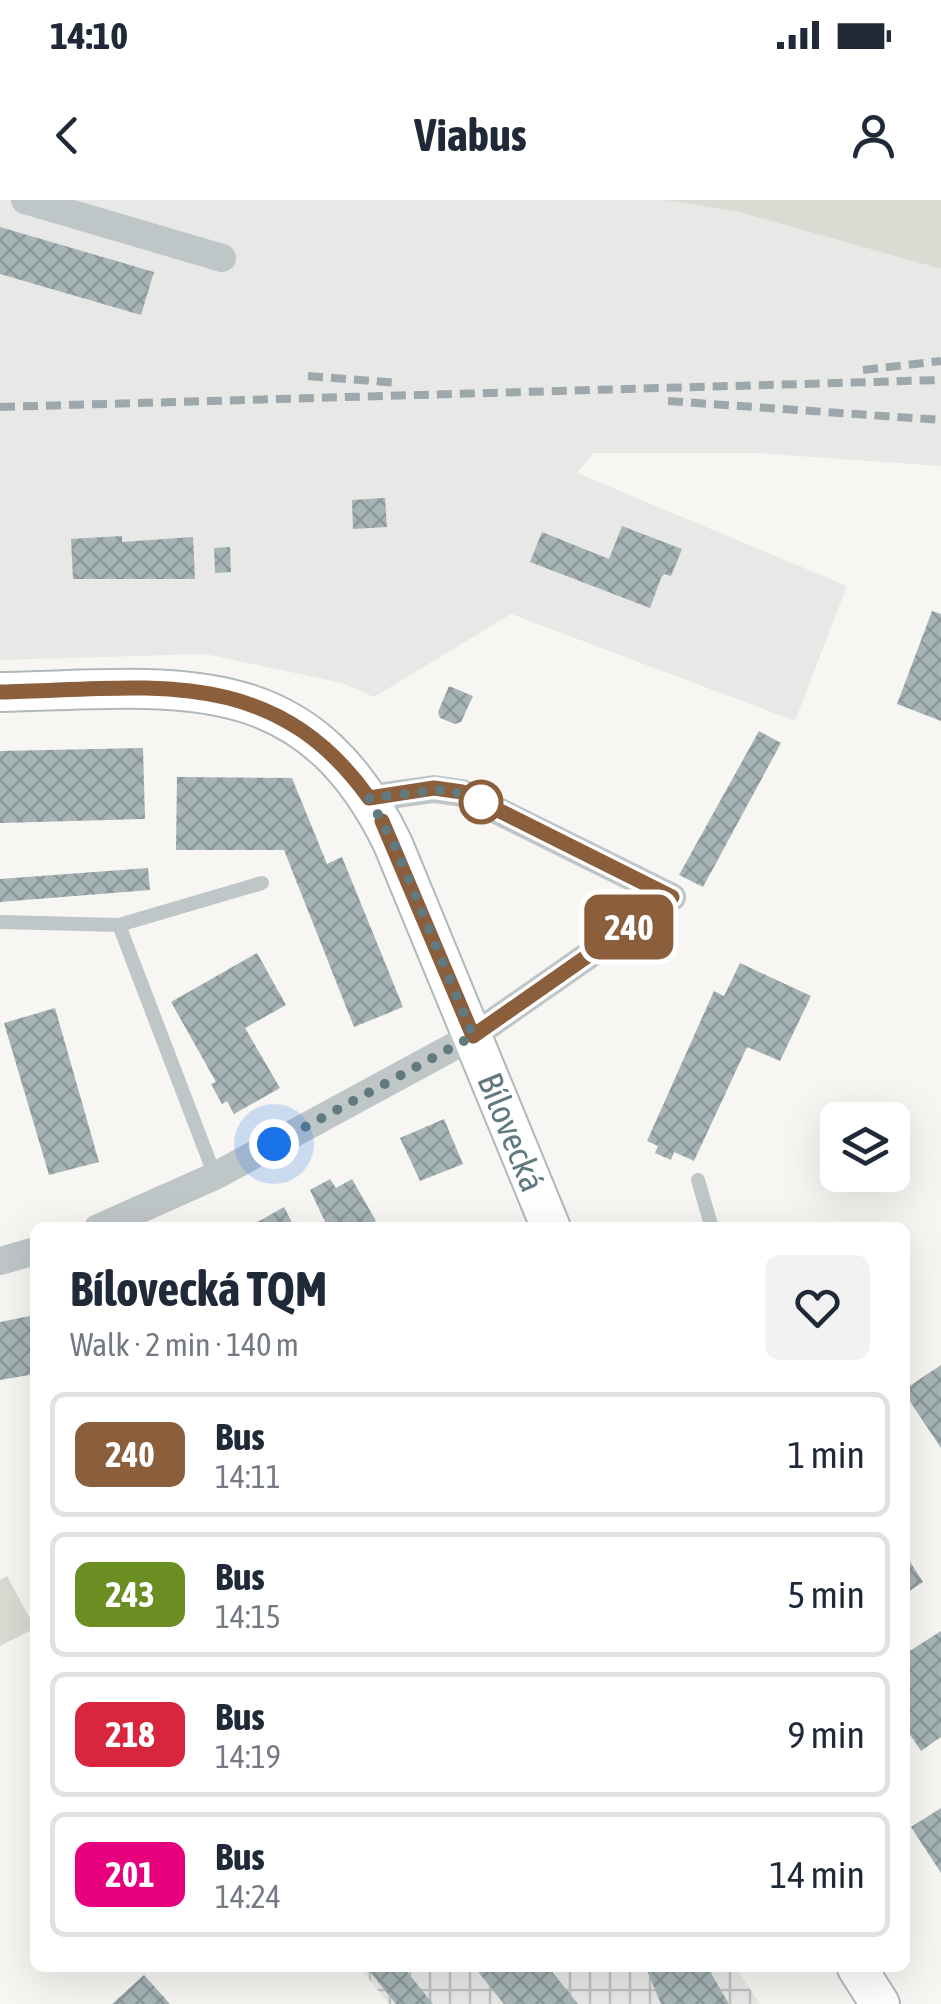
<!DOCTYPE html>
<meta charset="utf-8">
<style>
:root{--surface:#fff;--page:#f2f2f3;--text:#1f2937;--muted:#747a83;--line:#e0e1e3}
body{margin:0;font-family:"Asap Condensed",sans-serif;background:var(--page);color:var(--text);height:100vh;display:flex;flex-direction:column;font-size:38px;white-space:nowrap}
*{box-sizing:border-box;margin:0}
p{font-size:32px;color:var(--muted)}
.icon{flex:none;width:55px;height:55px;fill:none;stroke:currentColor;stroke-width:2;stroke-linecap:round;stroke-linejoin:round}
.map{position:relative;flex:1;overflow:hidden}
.sheet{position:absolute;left:30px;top:1022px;width:880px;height:750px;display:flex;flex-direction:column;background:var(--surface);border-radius:15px;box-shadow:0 10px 40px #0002}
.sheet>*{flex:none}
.badge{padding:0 20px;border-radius:15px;font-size:35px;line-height:65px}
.buttons{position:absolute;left:820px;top:902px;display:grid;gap:20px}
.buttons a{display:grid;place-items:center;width:90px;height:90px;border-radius:15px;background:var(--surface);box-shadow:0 10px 40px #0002;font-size:50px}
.you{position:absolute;width:50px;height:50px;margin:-25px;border:8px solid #fff;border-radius:50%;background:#1a73e8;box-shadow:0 0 0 15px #1a73e833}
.map>.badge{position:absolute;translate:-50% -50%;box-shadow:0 0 0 5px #fff}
.round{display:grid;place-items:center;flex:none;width:105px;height:105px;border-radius:15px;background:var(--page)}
.overview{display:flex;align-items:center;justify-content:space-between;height:170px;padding:0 40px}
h1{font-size:48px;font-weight:700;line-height:75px}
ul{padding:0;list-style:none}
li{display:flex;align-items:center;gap:30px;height:125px;margin:0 20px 15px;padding:0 20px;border:5px solid var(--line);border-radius:15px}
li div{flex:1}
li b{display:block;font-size:38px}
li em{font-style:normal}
li .badge{min-width:110px;font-weight:700;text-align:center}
.status{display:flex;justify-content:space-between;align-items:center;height:70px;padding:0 50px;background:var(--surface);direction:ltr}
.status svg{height:28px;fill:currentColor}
header{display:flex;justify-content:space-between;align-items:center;height:130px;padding:0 40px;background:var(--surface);font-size:45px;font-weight:700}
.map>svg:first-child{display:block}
</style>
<div class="status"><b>14:10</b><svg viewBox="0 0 49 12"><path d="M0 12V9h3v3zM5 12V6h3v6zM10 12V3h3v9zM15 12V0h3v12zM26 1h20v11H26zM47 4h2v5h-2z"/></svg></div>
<header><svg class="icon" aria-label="back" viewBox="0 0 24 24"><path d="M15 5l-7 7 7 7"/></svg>Viabus<svg class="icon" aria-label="person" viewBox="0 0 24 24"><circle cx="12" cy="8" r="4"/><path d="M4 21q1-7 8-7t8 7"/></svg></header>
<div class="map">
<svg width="941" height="1804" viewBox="0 0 941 1804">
<defs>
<pattern id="industrial-grid" width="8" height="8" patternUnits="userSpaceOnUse" patternTransform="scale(2.5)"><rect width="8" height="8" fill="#e8e8e7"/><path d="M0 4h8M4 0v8" fill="none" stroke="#bfc1c0"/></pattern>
<pattern id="building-cross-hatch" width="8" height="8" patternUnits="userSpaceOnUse" patternTransform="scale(2.5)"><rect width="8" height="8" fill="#a6b4b6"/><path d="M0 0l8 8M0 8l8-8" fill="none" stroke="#8b9799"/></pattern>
</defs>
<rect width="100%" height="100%" fill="#f7f6f3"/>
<path fill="#e8e8e7" d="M0 0H664L739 12 941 69V266L753 253H593L577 273 847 386 795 521 511 414 374 497 342 483 205 454 0 460Z"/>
<path fill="url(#industrial-grid)" d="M360 1768H736L760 1804H389Z"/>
<path fill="#d8dcd2" d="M664 0H941V69L739 12Z
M7 1376 35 1428 0 1446V1380Z"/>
<path fill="url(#building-cross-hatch)" d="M0 27 154 72 141 115 0 74Z
M385 298 387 327 353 329 352 300Z
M622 326 682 349 671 376 664 374 661 378 650 408 530 362 542 332 609 359Z
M122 336V342L193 337 195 379H73L71 339Z
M230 347 231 372 215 373 214 348Z
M932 411 941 414V521L897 504Z
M449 486 473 496 461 522 455 524 440 518 438 512Z
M759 531 781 543 703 687 679 675Z
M143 548 145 619 0 623V551Z
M177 577 292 578 327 664 342 657 403 807 354 827 284 650H176Z
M148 668 150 690 0 702V679Z
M257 753 286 805 245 828 280 888 234 914 227 901 222 904 211 884 216 882 171 802Z
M740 763 811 796 780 861 747 847 694 961 674 952 671 960 655 953 658 946 647 941 714 791 724 796Z
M55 808 99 962 49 975 4 823Z
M444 919 463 964 420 981 400 938Z
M330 979 336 988 352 979 376 1021 363 1028H328L310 990Z
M284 1007 295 1028H247Z
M35 1115V1174L0 1180V1122Z
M941 1165V1248L905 1194V1189Z
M905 1354 923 1382 905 1394Z
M941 1431V1537L921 1551 905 1527V1454Z
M941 1608V1673L911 1627Z
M367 1768H404L433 1804H396Z
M475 1768H549L578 1804H504Z
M646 1768H708L729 1804H661Z
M144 1775 170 1804H112Z"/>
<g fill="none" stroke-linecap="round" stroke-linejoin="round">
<defs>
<path id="secondary" d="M0 492C173 489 305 461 393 644L551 1028
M857 1768 880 1804"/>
</defs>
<use href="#secondary" stroke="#afb9bb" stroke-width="42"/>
<path stroke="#bfc6c8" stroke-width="14" d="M0 722 119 725 262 683
M119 725 215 976
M698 980 712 1028"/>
<path stroke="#bfc6c8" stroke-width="28" d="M25 0 222 58
M98 1028 215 976 473 836 672 697 462 593 434 589 369 598
M0 1061 35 1051"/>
<use href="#secondary" stroke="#fff" stroke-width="38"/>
<path stroke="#9ca8ab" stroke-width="8" stroke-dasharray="15 8" stroke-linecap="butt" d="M863 170 941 161
M308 176 398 183
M668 201 941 220
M0 207 941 180"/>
</g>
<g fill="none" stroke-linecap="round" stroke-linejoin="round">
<defs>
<path id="line" d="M0 492C147 489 272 462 369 598L434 588 462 592 672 697 473 836 382 621"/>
</defs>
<use href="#line" stroke="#fff" stroke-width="22"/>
<use href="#line" stroke="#8b5e3c" stroke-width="15"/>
<path stroke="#607a80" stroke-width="10" stroke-dasharray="0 18" d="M274 944 473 836 394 644 369 598 448 589 497 610 481 602"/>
</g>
<circle fill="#fff" stroke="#8b5e3c" stroke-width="5" cx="481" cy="602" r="20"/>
<g text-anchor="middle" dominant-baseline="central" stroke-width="10" stroke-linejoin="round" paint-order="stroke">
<g font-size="35" fill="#607a80" stroke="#fff">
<text transform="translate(512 932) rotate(68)">Bílovecká</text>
</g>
</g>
</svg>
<div class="buttons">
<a><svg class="icon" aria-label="layers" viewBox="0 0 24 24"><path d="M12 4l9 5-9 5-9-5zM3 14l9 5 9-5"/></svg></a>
</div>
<div class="you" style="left:274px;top:944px"></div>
<b class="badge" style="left:629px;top:727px;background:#8b5e3c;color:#fff">240</b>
<section class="sheet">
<div class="overview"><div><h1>Bílovecká TQM</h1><p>Walk · 2 min · 140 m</p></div><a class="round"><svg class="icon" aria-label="heart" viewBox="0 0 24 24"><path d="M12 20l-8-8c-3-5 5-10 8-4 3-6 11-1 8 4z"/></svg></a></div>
<ul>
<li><span class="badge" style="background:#8b5e3c;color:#fff">240</span><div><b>Bus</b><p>14:11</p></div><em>1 min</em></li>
<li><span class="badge" style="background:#6b8e23;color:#fff">243</span><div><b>Bus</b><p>14:15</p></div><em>5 min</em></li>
<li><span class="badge" style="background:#d7263d;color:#fff">218</span><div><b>Bus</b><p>14:19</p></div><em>9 min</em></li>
<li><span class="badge" style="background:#e6007e;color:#fff">201</span><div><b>Bus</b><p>14:24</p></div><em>14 min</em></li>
</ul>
</section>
</div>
